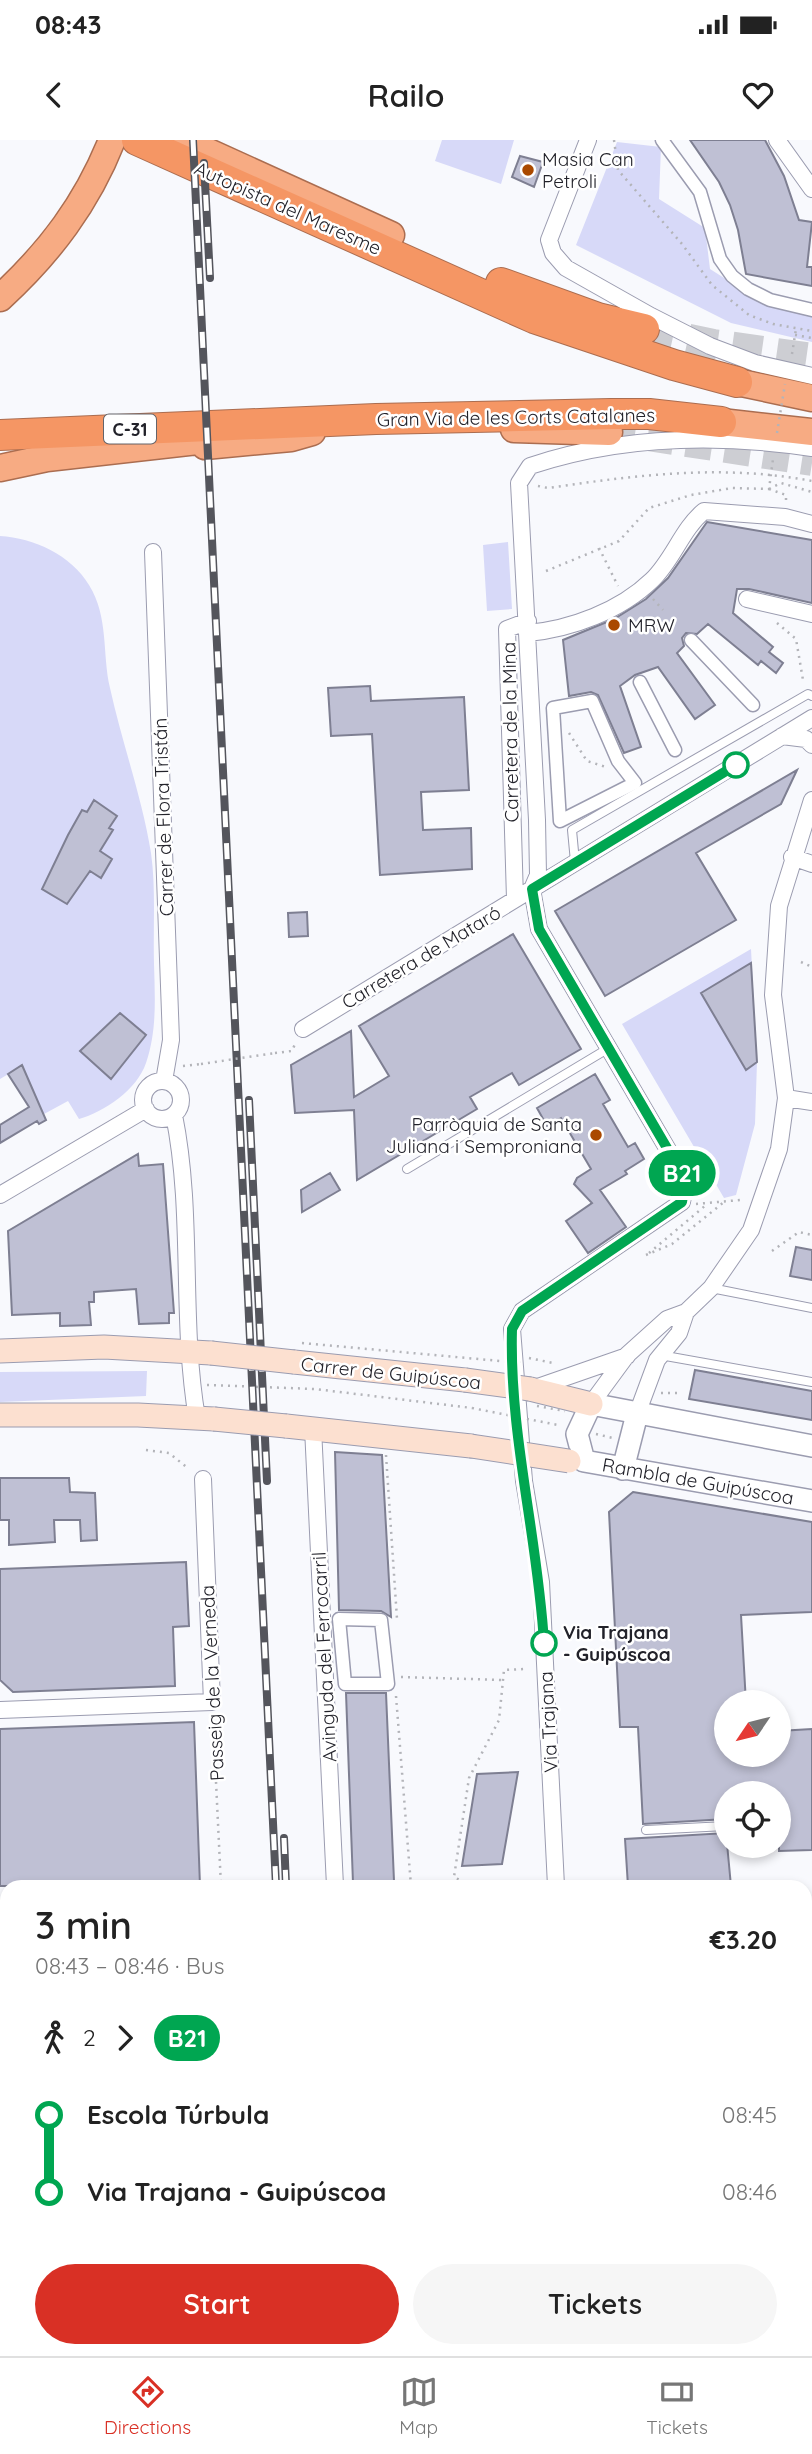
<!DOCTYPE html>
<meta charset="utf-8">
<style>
:root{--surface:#fff;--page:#f6f6f6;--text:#222;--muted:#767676;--line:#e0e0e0;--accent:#d93025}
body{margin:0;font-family:Quicksand,sans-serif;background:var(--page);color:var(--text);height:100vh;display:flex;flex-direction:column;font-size:26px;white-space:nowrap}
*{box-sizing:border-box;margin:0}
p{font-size:23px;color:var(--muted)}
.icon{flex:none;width:38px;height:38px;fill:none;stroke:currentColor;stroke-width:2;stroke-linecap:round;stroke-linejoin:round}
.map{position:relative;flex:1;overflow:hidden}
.details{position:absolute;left:0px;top:1740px;width:812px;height:478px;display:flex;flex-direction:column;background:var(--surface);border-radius:21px 21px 0 0;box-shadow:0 4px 10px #0003}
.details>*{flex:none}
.badge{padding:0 14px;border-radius:23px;font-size:24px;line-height:46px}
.needle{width:46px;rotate:235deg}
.buttons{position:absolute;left:714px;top:1550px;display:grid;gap:14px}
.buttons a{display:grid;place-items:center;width:77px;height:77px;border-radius:50%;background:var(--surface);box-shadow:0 4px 10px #0003;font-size:35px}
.map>.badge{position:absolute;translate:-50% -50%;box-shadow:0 0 0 4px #fff}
.legs{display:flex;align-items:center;gap:10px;height:77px;padding:0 35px;font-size:23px}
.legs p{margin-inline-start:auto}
.headline{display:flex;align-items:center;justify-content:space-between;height:119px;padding:0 35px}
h1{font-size:38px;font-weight:600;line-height:52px}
.button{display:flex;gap:14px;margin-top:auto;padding:14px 35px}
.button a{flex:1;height:80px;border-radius:42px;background:var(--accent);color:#fff;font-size:28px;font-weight:600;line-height:80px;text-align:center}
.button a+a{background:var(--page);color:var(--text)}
ul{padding:0 35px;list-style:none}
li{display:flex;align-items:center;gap:24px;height:77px;font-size:26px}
li i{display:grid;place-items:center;width:10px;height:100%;margin:0 9px;background:currentColor}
li i::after{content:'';width:18px;height:18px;margin:-9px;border:5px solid;border-radius:50%;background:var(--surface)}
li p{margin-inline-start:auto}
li:first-child i{background:linear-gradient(#0000 50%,currentColor 0)}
li:last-child i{background:linear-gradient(currentColor 50%,#0000 0)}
.status{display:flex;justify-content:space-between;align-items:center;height:49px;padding:0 35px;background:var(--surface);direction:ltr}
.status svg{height:19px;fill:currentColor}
header{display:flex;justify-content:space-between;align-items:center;height:91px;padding:0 35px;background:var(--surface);font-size:32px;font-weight:600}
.menu{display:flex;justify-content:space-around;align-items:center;height:98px;border-top:2px solid var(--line);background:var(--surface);font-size:19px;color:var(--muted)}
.menu a{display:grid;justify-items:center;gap:4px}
.menu .active{color:var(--accent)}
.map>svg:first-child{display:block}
</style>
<div class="status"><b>08:43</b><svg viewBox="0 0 49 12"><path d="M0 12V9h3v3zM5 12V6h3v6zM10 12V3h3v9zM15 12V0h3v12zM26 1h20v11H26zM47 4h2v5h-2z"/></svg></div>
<header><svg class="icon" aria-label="back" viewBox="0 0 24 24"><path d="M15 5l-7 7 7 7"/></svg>Railo<svg class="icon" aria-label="heart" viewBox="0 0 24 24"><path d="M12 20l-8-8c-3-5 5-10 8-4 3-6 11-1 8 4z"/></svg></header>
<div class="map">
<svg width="812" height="2216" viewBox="0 0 812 2216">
<rect width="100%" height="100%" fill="#f8f9fd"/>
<path fill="#d7d9f8" d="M442 0H514L501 44 435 21Z
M617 2 661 7 659 59 705 88 710 129 770 167 812 175V202L731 183 576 105Z
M0 396C34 398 71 415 89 445 109 477 102 514 110 548 122 603 142 657 151 713 156 748 153 788 154 824 155 858 157 891 146 923 137 950 104 972 79 979L68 961 44 974 22 926 0 939Z
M508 402 512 469 487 471 483 405Z
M751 809 757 922 755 984 736 1055 724 1058 622 884Z
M147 1231 146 1256 0 1262V1232Z"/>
<path fill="#bfc0d4" stroke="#7e7f92" stroke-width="2" d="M690 0H765L784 36 799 80 812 82 807 127H812V146L746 134 738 90 730 65 719 42Z
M520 16 543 22 534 47 512 37Z
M707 382 812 400V463L749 449H737L733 473 773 507 769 512 783 523 776 533 761 521 758 525 708 484 697 494 686 493 682 498 684 506 677 513 715 565 695 579 658 527 635 535 620 546 641 607 624 613 598 555 591 552 569 556 563 500 614 479 646 459 668 438Z
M370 546 371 561 464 557 469 650 421 652 423 690 471 688 472 729 380 735 372 594 331 596 328 548Z
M797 630 781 664 696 713 736 780 605 856 555 771Z
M94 660 117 676 109 688 113 690 100 711 112 719 101 738 90 731 67 764 42 749 68 695 82 670 87 672Z
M307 772 308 796 289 797 288 773Z
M513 794 581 909 519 945 512 933 470 957 477 969 357 1040 354 970 295 973 291 925 351 891 354 957 389 936 359 886Z
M751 823 757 922 746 930 701 853Z
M120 873 146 895 111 939 80 911Z
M22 925 46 980 39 984 37 981 0 1003V985L29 967 8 934Z
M595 934 610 960 603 964 628 1007 635 1003 644 1019 625 1031 627 1034 600 1050 626 1087 588 1113 566 1081 592 1063 574 1044 577 1038 591 1029 561 978 547 986 537 968Z
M138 1014 139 1026 163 1024 174 1173H169V1183L139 1184 136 1149 94 1152V1162H89L91 1185 60 1186V1173L12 1175 8 1091Z
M330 1033 340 1050 302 1072 301 1050Z
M796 1107 812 1110V1140L790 1136Z
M695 1230 812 1251V1280L689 1259Z
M335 1312 382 1315 391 1477 381 1471 339 1470Z
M0 1338H69L70 1352 95 1353 97 1400 81 1401 80 1380H54L55 1402 9 1405V1380H0Z
M633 1352 812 1382V1472L741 1475 746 1563H726V1615H779V1591L812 1589V1710L779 1711V1654H726V1679L643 1684 638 1587H620L609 1372Z
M186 1422 189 1486 173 1487 175 1546 13 1552 0 1540V1429Z
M346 1553H386L394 1741 353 1743Z
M194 1582 200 1746H0V1589Z
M518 1632 502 1724 462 1726 477 1634Z
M726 1693 731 1746H628L625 1699Z"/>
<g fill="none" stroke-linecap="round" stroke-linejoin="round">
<path stroke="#cdced3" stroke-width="26" stroke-dasharray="26 13" stroke-linecap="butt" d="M609 292 812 323"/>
<path stroke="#cdced3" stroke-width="30" stroke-dasharray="30 15" stroke-linecap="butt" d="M644 189 713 204 812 218"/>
<defs>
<path id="service" d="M575 722 572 690 808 554 812 556
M407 1029 609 908
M711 1148 812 1168
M660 1215 812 1242
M646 1690 726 1686
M805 2166H812
M692 2210V2216"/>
<path id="pedestrian" d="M662 0 700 52 720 119 732 136 748 149 770 160 812 170
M691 500 753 565
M640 542 675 610
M592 561 618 621 635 643 560 681 553 568Z
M339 1479 381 1480 388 1544H345Z
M805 1920H812"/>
<path id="minor" d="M588 0 549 100 553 113 566 128 651 176 710 206 755 223 812 236
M777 0 812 49
M153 412 171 900 164 941
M747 459 812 474
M528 493C571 489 620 471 652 440 673 420 682 389 704 371L785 377 812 384
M782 596 806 599 812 605
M792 717 812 724
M515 759 507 489 528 481
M303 889 812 578
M143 960a19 19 0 1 1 38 0a19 19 0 1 1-38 0Z
M786 958 812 962
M174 975C194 1074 180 1178 197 1278
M0 1055 146 969
M532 1249 627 1216
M591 1264 627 1215 667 1179 686 1172 711 1148 751 1090 779 1009 786 958 773 855 779 766 812 660
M637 1274 657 1220 679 1193 686 1172
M313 1288 335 1746
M0 1570 212 1562 203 1339
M556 1746 541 1442 524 1341 512 1189 522 1171 682 1062 685 1045 681 1032 539 789 532 749 538 735 537 680 519 343 530 326C621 296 718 294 812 308
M0 1882H7
M805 2085 812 2086
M0 2184H7
M246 2210V2216
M354 2210V2216
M579 2210V2216"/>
<path id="tertiary" d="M812 1306 591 1264 577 1294 584 1321 812 1361
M623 1329 637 1274"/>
<path id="secondary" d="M0 1211 104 1207 211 1213
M294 1222 465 1240
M530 1249 591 1264
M0 1275H138L214 1279
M286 1286 471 1306"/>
<path id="trunk" d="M182 0 391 95
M0 158C50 112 87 63 112 0
M737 242 812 258
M721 282 812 292
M514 289 609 292
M205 306 291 298 312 292
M0 328 47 318 224 298"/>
<path id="motorway" d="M137 0 534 178 674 225 737 242
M501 143 598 178 644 189
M0 295 376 279 611 274H649L721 282"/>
</defs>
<use href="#service" stroke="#9b9cb0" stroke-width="10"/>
<use href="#pedestrian" stroke="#9b9cb0" stroke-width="15"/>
<use href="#minor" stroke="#9b9cb0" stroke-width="18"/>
<use href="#tertiary" stroke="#9b9cb0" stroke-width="24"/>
<use href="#secondary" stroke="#9b9cb0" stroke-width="25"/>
<use href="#trunk" stroke="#ab6d50" stroke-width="29"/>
<use href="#motorway" stroke="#ab6d50" stroke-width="32"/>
<path stroke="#b3b4b9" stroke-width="2.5" stroke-dasharray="2 5" stroke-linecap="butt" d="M614 0 618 30 682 104 712 145 749 175 773 184 812 191
M795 195 812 198
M792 214 796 189
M538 346 548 348C637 335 723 324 812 341
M769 349 781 343 812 352
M769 349 786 355V361
M599 408 618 446
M546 431 619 401 649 368 691 355 732 348 769 349 773 319
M653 459 663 470
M777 483 796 499 803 540
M569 593 587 621 606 627
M801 822 812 827
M275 913 292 911 295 904
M183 926 201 924
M696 1064 740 1060
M772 1111 799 1092 812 1095
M649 1113 706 1065
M646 1115 672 1104 724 1062
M529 1218 553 1223
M207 1245 315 1249 472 1268
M661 1253H682
M596 1294 613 1298
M146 1310 169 1313 189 1329
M386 1315 397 1479
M401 1537 503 1540
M396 1556 411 1746
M213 1579 221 1746
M471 1746 454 1737 469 1638 499 1580 504 1530 524 1529
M433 2210V2216"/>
<use href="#service" stroke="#fff" stroke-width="8"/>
<use href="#pedestrian" stroke="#fff" stroke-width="12"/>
<use href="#minor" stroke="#fff" stroke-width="16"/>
<use href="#tertiary" stroke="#fff" stroke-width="21"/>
<use href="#secondary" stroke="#fce0d0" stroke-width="23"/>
<use href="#trunk" stroke="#f7ab83" stroke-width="26"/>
<use href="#motorway" stroke="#f59664" stroke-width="30"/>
<defs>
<path id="rail" d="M193 0 276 1746
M204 23 210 138
M249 960 267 1341
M284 1698 286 1746
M297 2210V2216
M308 2210 309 2216"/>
</defs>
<use href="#rail" stroke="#54555c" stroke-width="8"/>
<use href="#rail" stroke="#fff" stroke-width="5" stroke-dasharray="16" stroke-linecap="butt"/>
<defs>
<path id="secondary-bridge" d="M211 1213 294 1222
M465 1240 530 1249
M214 1279 286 1286
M471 1306 569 1321"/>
</defs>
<use href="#secondary-bridge" stroke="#9b9cb0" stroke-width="25" stroke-linecap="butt"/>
<path stroke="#b3b4b9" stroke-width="2.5" stroke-dasharray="2 5" stroke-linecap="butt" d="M777 293 785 244
M201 924 275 913
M302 1203 522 1223
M537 1266 565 1271
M472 1268 558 1285"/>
<use href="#secondary-bridge" stroke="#fce0d0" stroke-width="23"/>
</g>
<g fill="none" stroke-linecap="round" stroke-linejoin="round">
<defs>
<path id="line-1" d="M544 1503C538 1398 509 1294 512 1189L522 1171 682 1062 685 1045 681 1032 539 789 532 749 736 625"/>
</defs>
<use href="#line-1" stroke="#fff" stroke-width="16"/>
<use href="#line-1" stroke="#00a651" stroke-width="10"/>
</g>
<g fill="#aa4900" stroke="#fff" stroke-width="2.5">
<circle cx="528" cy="30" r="7"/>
<circle cx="614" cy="485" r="7"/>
<circle cx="596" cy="995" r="7"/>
</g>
<g fill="#fff" stroke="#00a651" stroke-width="3.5">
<circle cx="736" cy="625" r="12"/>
<circle cx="544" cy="1503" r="12"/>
</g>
<g text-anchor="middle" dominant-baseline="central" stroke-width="5" stroke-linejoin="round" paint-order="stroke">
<rect fill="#fff" stroke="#64646a" stroke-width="2" x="104" y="274.5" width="52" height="29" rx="5"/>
<g font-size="18" font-weight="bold" fill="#22222a">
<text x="130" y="289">C-31</text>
</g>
<g font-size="19" fill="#22222a" stroke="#fff" text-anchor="start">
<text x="542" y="19">Masia Can<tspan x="542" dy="22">Petroli</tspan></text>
<text x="628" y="485">MRW</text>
<text x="582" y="984" text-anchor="end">Parròquia de Santa<tspan x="582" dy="22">Juliana i Semproniana</tspan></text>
</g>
<g font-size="19" fill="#22222a" stroke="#fff">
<text transform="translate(288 68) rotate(24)">Autopista del Maresme</text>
<text transform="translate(516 277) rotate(-1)">Gran Via de les Corts Catalanes</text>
<text transform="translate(510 592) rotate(-91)">Carretera de la Mina</text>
<text transform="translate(163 677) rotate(-92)">Carrer de Flora Tristán</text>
<text transform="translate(421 817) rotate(-31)">Carretera de Mataró</text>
<text transform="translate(391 1233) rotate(6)">Carrer de Guipúscoa</text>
<text transform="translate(698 1341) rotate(10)">Rambla de Guipúscoa</text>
<text transform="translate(324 1517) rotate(-93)">Avinguda del Ferrocarril</text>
<text transform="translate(212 1543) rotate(-93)">Passeig de la Verneda</text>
<text transform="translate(548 1582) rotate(-93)">Via Trajana</text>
</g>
<g font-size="19" font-weight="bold" fill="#22222a" stroke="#fff" text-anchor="start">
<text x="563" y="1492">Via Trajana<tspan x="563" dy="22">- Guipúscoa</tspan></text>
</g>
</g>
</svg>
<div class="buttons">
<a><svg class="needle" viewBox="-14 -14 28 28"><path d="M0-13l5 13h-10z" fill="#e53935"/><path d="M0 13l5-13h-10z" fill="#767676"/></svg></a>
<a><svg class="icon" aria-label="locate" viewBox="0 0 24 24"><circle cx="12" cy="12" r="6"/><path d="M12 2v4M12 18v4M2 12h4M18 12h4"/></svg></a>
</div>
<b class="badge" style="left:682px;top:1033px;background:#00a651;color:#fff">B21</b>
<section class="details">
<div class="headline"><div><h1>3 min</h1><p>08:43 – 08:46 · Bus</p></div><b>€3.20</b></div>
<div class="legs"><svg class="icon" aria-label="walk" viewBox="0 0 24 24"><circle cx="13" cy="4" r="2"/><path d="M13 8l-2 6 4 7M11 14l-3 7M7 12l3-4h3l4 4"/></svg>2<svg class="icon" aria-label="forward" viewBox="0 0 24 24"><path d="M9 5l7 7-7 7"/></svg><b class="badge" style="background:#00a651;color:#fff">B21</b></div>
<ul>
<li><i style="color:#00a651"></i><b>Escola Túrbula</b><p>08:45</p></li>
<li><i style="color:#00a651"></i><b>Via Trajana - Guipúscoa</b><p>08:46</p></li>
</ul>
<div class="button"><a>Start</a><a>Tickets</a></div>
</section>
</div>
<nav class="menu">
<a class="active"><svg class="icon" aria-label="directions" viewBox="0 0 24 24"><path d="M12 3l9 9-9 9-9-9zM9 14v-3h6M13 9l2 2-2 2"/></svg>Directions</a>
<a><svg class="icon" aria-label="map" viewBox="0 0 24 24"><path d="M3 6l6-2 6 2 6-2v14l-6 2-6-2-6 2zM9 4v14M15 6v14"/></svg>Map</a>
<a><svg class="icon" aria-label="tickets" viewBox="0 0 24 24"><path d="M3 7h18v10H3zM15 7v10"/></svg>Tickets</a>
</nav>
